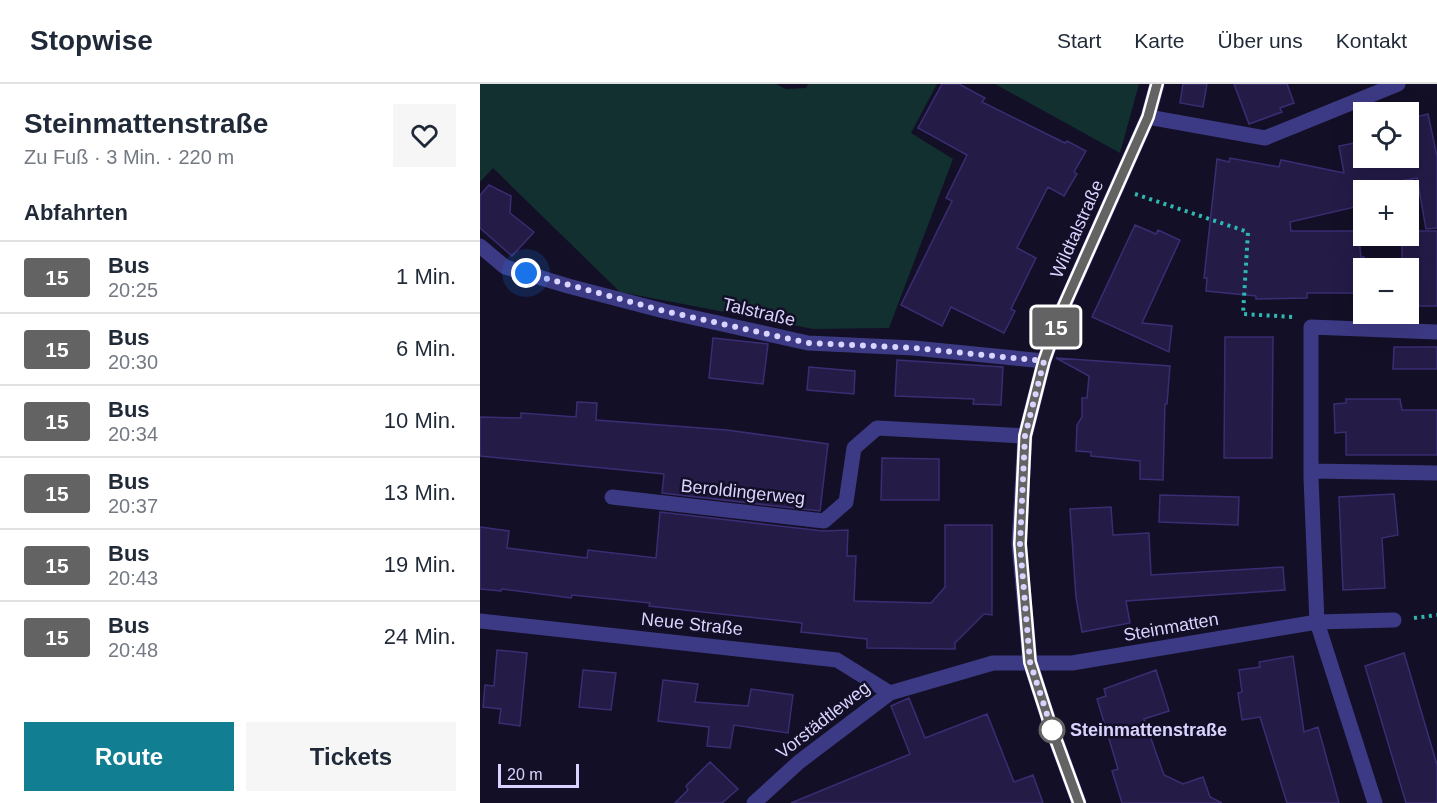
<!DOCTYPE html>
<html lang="de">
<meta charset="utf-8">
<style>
:root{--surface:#fff;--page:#f6f6f7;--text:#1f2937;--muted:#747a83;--line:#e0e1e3;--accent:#117e91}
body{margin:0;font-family:Arial,sans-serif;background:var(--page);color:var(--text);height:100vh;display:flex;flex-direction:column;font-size:22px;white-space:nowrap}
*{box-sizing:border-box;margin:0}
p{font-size:20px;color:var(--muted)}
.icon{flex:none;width:33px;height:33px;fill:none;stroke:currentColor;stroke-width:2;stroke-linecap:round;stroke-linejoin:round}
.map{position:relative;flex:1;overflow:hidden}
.side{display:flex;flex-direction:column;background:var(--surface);width:480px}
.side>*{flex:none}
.badge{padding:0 12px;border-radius:4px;font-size:21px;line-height:39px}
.fabs{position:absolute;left:873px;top:18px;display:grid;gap:12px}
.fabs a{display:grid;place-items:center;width:66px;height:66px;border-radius:0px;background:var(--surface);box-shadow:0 6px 24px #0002;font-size:30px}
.scale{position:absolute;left:18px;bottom:15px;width:81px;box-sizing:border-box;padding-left:6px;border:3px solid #d9d4ff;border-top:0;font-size:16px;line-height:21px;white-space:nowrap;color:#d9d4ff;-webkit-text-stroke:4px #130f26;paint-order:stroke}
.you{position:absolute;width:30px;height:30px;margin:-15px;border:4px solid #fff;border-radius:50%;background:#1a73e8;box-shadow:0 0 0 9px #1a73e833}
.map>.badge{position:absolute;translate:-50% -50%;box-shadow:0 0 0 3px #fff}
h2{padding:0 24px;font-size:22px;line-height:54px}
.round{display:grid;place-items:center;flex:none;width:63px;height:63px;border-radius:0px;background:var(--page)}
.overview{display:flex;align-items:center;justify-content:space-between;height:102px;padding:0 24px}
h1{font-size:28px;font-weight:600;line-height:45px}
.action{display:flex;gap:12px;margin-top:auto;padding:12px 24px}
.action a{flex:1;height:69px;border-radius:0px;background:var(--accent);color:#fff;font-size:24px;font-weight:600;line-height:69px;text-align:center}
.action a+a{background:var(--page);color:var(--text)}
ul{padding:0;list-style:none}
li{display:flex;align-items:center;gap:18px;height:72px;padding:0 24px;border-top:2px solid var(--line)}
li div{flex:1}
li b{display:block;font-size:22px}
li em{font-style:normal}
li .badge{min-width:66px;font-weight:700;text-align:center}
header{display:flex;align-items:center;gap:36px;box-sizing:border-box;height:84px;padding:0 30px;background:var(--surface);border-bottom:2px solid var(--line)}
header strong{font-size:28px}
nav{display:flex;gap:33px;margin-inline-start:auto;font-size:21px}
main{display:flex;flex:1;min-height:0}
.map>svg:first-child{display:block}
</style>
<header>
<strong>Stopwise</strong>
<nav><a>Start</a><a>Karte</a><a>Über uns</a><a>Kontakt</a></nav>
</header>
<main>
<section class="side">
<div class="overview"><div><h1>Steinmattenstraße</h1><p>Zu Fuß · 3 Min. · 220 m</p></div><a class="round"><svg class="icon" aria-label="heart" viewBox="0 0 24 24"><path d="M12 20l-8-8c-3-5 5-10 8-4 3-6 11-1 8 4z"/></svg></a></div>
<h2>Abfahrten</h2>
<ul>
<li><span class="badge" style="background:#646363;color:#fff">15</span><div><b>Bus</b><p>20:25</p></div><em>1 Min.</em></li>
<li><span class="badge" style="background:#646363;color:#fff">15</span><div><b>Bus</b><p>20:30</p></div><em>6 Min.</em></li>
<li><span class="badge" style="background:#646363;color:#fff">15</span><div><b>Bus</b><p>20:34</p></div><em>10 Min.</em></li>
<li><span class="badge" style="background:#646363;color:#fff">15</span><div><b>Bus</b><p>20:37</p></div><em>13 Min.</em></li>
<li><span class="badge" style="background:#646363;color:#fff">15</span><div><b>Bus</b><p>20:43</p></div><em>19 Min.</em></li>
<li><span class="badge" style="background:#646363;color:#fff">15</span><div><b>Bus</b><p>20:48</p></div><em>24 Min.</em></li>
</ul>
<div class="action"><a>Route</a><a>Tickets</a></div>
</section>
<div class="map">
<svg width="957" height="719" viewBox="0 0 957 719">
<rect width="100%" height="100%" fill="#130f26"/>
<path fill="#12302f" d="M0 0H296L306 5 326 4 328 0H457L431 49 473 75 409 244 333 245 140 208 13 84 0 98Z
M515 0H659L640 69Z"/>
<path fill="#241b47" stroke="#3b2d73" stroke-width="1.5" d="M462 0H479L505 14 502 18 585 59 587 57 606 67 594 88 597 90 584 112 568 103 537 164 556 174 531 225 535 227 524 249 471 223 462 242 421 221 472 117 466 114 487 71 438 44Z
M703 0H727L723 23 700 19Z
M754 0H807L814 19 800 24 802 28 769 40Z
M948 30 957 72V144L946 145 937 94 874 106 875 123 810 138 811 147H878L881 173H884V199H877V209H827V214L776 215V212L726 207 727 194H724L737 75 749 78 750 74 799 83 801 76 864 89 859 62 884 57V74H928V35Z
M9 101 31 112 30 129 54 148 32 172 0 144V111Z
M655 141 676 150 678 146 700 156 662 239 692 242 689 268 612 233Z
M928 147H957V222H928V184H922V152H928Z
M745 253H793L792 374H744Z
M233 254 288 260 283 300 229 294Z
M914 263H957V285H913Z
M576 274 690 282 687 320H685L683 396 660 395V377L611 372V368L596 367 597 341 602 333V314H607L609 292Z
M417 276 523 283 521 321 493 320 494 315 415 312Z
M329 283 375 287 374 310 327 306Z
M866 315H920L922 326H957V371H866V348L855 349 854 320 866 319Z
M97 318 117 319 116 336 247 346 348 360 340 427 182 409 184 390 0 372V333L41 334V329L96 333Z
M402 374 459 375V416H401Z
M914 410 918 451 902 454 905 504 863 506 859 413Z
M680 411 759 413 758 441 679 438Z
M631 423 633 451 669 449 671 491 803 483 805 506 646 517 650 539 602 548 596 514 590 425Z
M180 428 343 447 368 446 367 472H376L374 517 451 519 465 503V441H512V531L504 530 475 559V565L387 564V555L321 548 322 539 169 522 170 519 92 511 91 514 22 505 21 507 0 505V443L29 447 27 464 107 474 108 466 176 474Z
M17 566 47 569 40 642 19 639 21 625 3 623 5 601 14 602Z
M924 569 957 681V719H926L885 582Z
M813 572 824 648 838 643 859 719H807L780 633 762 636 758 609 762 608 759 586 780 583 779 578Z
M103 586 136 589 131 626 99 623Z
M676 586 689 627 664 635 684 691 703 700 723 693 730 713 742 719H642L632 687 638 685 617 615 626 612 624 605Z
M183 596 218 600 215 618 268 622 271 605 313 611 308 649 254 641 250 664 227 662 229 643 178 637Z
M429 614 445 654 507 630 534 698 553 691 563 719H311L430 670 411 622Z
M230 678 258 705 242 719H195L208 706 206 702Z"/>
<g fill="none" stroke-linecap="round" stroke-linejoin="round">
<path stroke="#2fb8b0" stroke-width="4" stroke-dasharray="3 4.5" stroke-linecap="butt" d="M655 110 768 148 763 230 814 233
M934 534 957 531"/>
<path stroke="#3d3a85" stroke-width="15" d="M668 33 785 54 918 0
M0 162 25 183 88 202 184 227 328 259 434 264 564 277
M831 387 957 389
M132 413 344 437 366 418 374 364 397 344 545 352
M914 536 837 538 831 394V243L957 248
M0 537 357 576 410 609
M274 719 319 678 410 609 513 579H592L837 538 895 719
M599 719 569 637 550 578 539 460 545 352 564 277 582 226 668 33 677 0"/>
</g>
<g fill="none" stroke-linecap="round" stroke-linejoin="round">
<defs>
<path id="line" d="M599 719 569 637 550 578 540 460 545 352 564 277 582 226 668 33 677 0"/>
</defs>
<use href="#line" stroke="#fff" stroke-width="14"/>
<use href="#line" stroke="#646363" stroke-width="9"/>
<path stroke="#d9d4ff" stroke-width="6" stroke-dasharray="0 10.8" d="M46 189 184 227 328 259 434 264 564 277 545 352 540 460 550 578 574 652 572 646"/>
</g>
<circle fill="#fff" stroke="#646363" stroke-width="3" cx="572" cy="646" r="12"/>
<g text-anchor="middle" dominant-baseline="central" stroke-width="5" stroke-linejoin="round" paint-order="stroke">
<g font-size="18" fill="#d9d4ff" stroke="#130f26">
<text transform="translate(597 145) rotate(-66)">Wildtalstraße</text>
<text transform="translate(279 228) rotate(13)">Talstraße</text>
<text transform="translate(263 408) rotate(6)">Beroldingerweg</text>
<text transform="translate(212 540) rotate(6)">Neue Straße</text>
<text transform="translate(691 543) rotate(-10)">Steinmatten</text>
<text transform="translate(343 636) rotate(-38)">Vorstädtleweg</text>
</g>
<g font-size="18" font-weight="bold" fill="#d9d4ff" stroke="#130f26" text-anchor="start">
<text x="590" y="646">Steinmattenstraße</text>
</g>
</g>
</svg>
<div class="fabs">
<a><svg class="icon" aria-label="locate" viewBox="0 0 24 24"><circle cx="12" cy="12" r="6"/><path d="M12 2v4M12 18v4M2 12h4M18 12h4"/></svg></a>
<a>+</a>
<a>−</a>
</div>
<div class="scale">20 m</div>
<div class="you" style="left:46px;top:189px"></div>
<b class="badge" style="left:576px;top:243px;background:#646363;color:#fff">15</b>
</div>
</main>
